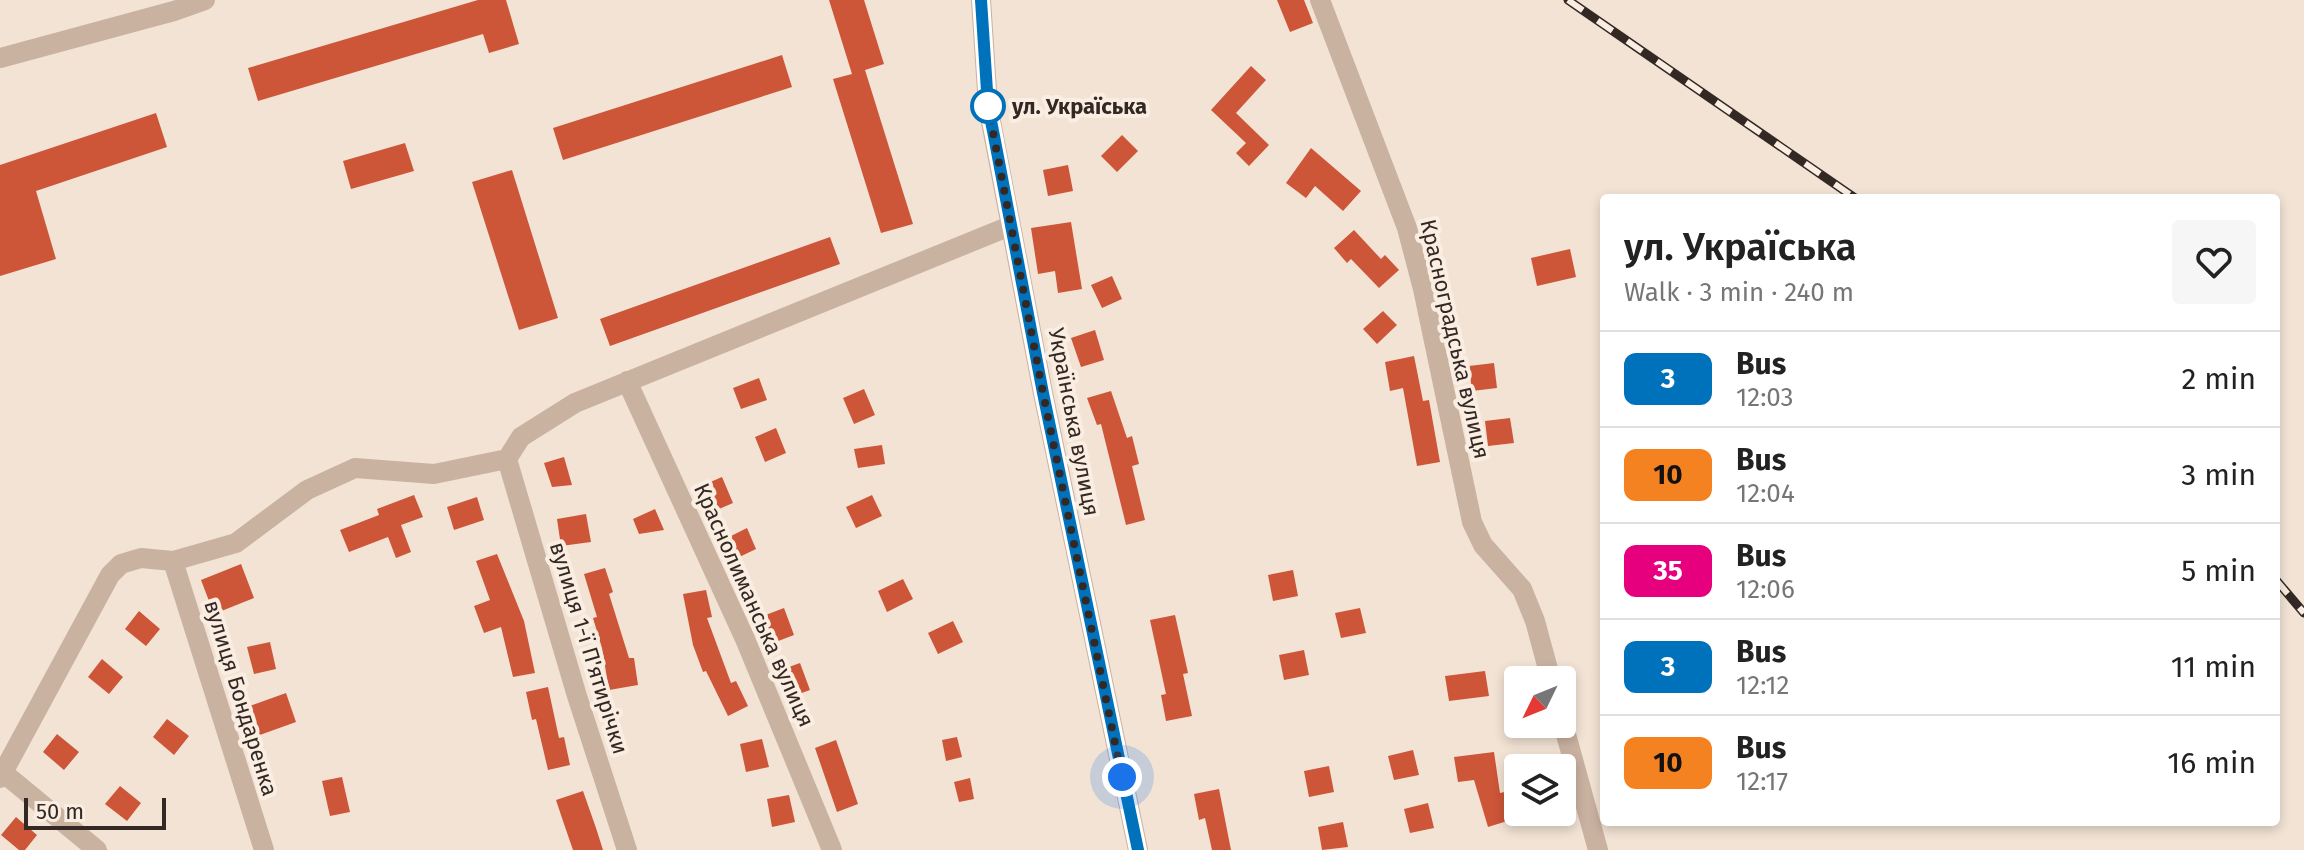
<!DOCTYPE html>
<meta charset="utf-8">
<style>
:root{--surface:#fff;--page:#f6f6f6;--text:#222;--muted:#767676;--line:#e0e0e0}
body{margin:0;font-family:"Fira Sans",sans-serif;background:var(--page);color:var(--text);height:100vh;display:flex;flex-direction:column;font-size:30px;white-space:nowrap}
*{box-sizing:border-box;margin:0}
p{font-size:26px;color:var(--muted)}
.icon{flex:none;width:44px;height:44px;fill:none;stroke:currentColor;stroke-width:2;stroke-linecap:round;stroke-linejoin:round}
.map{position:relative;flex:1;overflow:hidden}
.side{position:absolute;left:1600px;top:194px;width:680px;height:632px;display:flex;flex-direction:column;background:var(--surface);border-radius:8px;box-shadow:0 4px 12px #0003}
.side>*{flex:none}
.badge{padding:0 16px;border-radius:12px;font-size:28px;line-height:52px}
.needle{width:52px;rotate:227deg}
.controls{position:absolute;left:1504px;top:666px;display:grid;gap:16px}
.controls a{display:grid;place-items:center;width:72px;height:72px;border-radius:8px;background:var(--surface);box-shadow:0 4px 12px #0003;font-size:40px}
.scale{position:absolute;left:24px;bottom:20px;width:142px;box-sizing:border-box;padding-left:8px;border:4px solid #332824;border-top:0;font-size:22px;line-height:28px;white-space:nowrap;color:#332824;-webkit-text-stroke:6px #faede1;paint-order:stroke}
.you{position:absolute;width:40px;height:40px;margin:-20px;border:6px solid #fff;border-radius:50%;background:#1a73e8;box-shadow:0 0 0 12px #1a73e833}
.map>.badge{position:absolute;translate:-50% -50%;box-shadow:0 0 0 4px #fff}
.round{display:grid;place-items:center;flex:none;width:84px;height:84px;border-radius:8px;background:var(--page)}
.summary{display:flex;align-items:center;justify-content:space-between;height:136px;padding:0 24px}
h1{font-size:38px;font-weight:600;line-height:60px}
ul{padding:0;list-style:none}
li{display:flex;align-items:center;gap:24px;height:96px;padding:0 24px;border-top:2px solid var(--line)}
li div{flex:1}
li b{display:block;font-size:30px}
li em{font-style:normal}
li .badge{min-width:88px;font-weight:700;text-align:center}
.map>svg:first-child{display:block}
</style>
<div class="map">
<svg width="2304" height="850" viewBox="0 0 2304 850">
<rect width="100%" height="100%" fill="#f2e3d5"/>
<path fill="#cd5538" d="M478 0H506L519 44 489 53 483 34 258 101 248 68Z
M829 0H864L884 64 865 70 913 224 881 233 833 79 852 74Z
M1277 0H1304L1313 23 1290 32Z
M782 55 792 87 563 160 553 128Z
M1251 66 1266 80 1236 113 1269 145 1249 166 1236 153 1246 143 1211 110Z
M156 113 167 147 36 191 56 259 0 276V165Z
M1122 135 1138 151 1117 172 1101 156Z
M405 143 414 171 351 189 343 161Z
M1311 148 1361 191 1343 211 1315 186 1306 198 1286 183Z
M1068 165 1073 191 1048 196 1043 170Z
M512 170 558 318 519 330 472 182Z
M1071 222 1082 289 1058 293 1055 271 1038 274 1031 228Z
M1354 230 1381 259 1385 255 1399 270 1379 288 1351 259 1347 263 1334 248Z
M830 237 840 264 610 346 600 319Z
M1570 249 1576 277 1537 286 1531 258Z
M1112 276 1122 299 1102 308 1091 285Z
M1383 311 1397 325 1377 344 1363 329Z
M1095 330 1104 360 1081 367 1071 338Z
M1414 356 1423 401 1429 400 1440 462 1417 466 1403 388 1390 391 1385 362Z
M1494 363 1497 388 1472 391 1469 366Z
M759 378 767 400 741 409 733 388Z
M864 389 875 415 854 424 843 398Z
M1111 391 1127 438 1132 436 1139 464 1132 466 1145 520 1126 525 1101 424 1097 425 1087 398Z
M1510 418 1514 443 1488 446 1485 421Z
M776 428 786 453 765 462 755 437Z
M882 445 885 464 858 468 854 449Z
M564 457 572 485 552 487 544 463Z
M722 477 733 503 712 512 701 486Z
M414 495 423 517 401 525 411 552 396 558 388 537 349 552 340 530 379 515 377 509Z
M872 495 882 516 856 528 846 507Z
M477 497 484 520 454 530 447 507Z
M655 509 664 530 639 534 633 519Z
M586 514 591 542 561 546 557 519Z
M747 528 756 549 731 561 721 541Z
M497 554 524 621 535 673 513 677 501 627 484 633 474 606 490 600 476 561Z
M241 564 254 598 214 614 201 580Z
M605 568 613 592 609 594 629 658H634L638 685 609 690 602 648 593 618 597 617 584 574Z
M1293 570 1298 596 1273 601 1268 575Z
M903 579 913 599 887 612 878 591Z
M706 590 712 617 707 618 731 683 736 681 748 706 728 716 706 671 703 672 693 645 683 594Z
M784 608 794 635 773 643 763 616Z
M1360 608 1366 633 1341 638 1335 613Z
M139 611 160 629 146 646 125 629Z
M1175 615 1188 673 1183 674 1192 716 1166 721 1161 695 1166 694 1150 620Z
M953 621 963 642 938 654 928 633Z
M270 642 276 669 254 674 247 647Z
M1304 650 1309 675 1284 680 1279 655Z
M102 659 123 677 109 694 88 677Z
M800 663 810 690 788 698 778 671Z
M1485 671 1489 696 1449 701 1445 676Z
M548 687 559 738 564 737 570 765 548 770 536 719 532 720 526 692Z
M286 693 296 722 257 736 247 707Z
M167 719 189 736 174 755 153 737Z
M57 734 79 752 64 770 43 752Z
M957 737 962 757 946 761 942 740Z
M762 739 769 767 746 772 740 744Z
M836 740 858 804 837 812 815 748Z
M1413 750 1419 775 1394 780 1388 756Z
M1494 752 1500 793 1509 791 1517 818 1488 827 1474 780 1458 782 1454 757Z
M1329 766 1334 792 1309 797 1304 771Z
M342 777 350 812 330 816 322 781Z
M970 778 974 799 959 802 954 782Z
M120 786 141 803 127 821 105 804Z
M1219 789 1231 850H1212L1205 818 1199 820 1194 794Z
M583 791 596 828 603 850H573L563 821 556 800Z
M789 795 795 822 772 827 767 799Z
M1428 803 1434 828 1410 833 1404 809Z
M16 817 37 835 25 850H19L1 835Z
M1343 822 1348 847 1322 850 1318 827Z"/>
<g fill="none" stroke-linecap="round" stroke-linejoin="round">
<path stroke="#cab2a1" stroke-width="20" d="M981 0 988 106 1043 393 1138 850
M1320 0 1407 228 1423 289 1472 522 1483 545 1522 589 1535 621 1551 680
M0 58 174 11 205 0
M627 381 745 639 832 850
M507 459 577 696 627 850
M173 561 264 850
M1562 720 1598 850
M0 770 97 850
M0 778 110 575 121 564 141 558 173 561 236 543 307 490 355 468 434 474 507 459 521 437 575 403 1010 226"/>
<defs>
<path id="rail" d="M1568 0 1855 198
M2276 580 2304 613"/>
</defs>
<use href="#rail" stroke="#332824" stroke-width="9"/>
<use href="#rail" stroke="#faede1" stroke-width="6" stroke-dasharray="18" stroke-linecap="butt"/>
</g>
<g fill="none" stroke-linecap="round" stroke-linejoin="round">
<defs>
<path id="line" d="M981 0 988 106 994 136 1043 393 1138 850"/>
</defs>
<use href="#line" stroke="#fff" stroke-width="18"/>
<use href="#line" stroke="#0072bc" stroke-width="12"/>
<path stroke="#332824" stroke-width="8" stroke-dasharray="0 14.4" d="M988 106 1043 393 1122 777"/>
</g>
<circle fill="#fff" stroke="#0072bc" stroke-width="4" cx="988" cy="106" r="16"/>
<g text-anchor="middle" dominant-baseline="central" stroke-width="8" stroke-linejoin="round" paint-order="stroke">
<g font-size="22" font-weight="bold" fill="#332824" stroke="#faede1" text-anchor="start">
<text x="1012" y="106">ул. Україська</text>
</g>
<g font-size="22" fill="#332824" stroke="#faede1">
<text transform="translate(1455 339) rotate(77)">Красноградська вулиця</text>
<text transform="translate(1074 422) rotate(79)">Українська вулиця</text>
<text transform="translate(754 605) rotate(66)">Краснолиманська вулиця</text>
<text transform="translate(589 648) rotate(73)">вулиця 1-ї П'ятирічки</text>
<text transform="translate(241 698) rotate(73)">вулиця Бондаренка</text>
</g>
</g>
</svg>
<div class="controls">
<a><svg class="needle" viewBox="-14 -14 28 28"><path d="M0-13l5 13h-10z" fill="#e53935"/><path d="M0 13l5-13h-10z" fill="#767676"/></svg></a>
<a><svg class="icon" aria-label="layers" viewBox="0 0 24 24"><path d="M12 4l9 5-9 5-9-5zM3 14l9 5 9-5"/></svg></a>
</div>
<div class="scale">50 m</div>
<div class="you" style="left:1122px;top:777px"></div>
<section class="side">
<div class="summary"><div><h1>ул. Україська</h1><p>Walk · 3 min · 240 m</p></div><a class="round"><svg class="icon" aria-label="heart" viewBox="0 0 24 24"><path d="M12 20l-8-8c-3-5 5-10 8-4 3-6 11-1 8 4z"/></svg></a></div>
<ul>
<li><span class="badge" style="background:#0072bc;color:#fff">3</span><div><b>Bus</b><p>12:03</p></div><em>2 min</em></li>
<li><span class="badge" style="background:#f58220;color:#111">10</span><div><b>Bus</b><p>12:04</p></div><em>3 min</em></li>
<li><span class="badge" style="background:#e6007e;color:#fff">35</span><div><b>Bus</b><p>12:06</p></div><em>5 min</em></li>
<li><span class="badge" style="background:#0072bc;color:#fff">3</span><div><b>Bus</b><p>12:12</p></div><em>11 min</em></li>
<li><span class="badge" style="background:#f58220;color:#111">10</span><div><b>Bus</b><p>12:17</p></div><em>16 min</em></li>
</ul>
</section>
</div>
